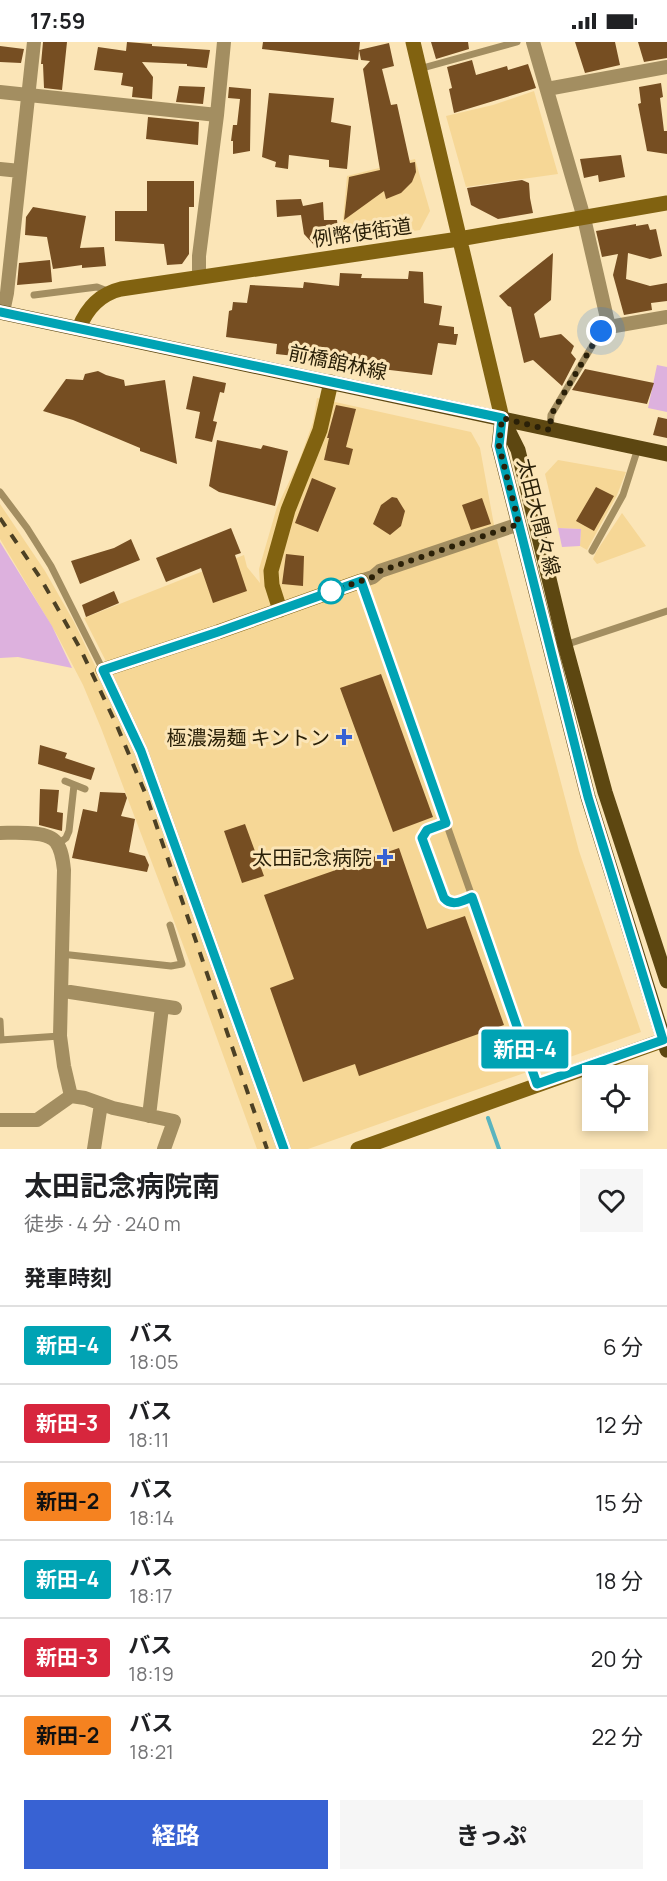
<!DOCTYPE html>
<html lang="ja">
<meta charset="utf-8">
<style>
:root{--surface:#fff;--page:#f6f6f6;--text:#202124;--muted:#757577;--line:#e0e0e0;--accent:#3862d3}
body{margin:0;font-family:Manrope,"Noto Sans JP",sans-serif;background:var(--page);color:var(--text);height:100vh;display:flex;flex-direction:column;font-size:22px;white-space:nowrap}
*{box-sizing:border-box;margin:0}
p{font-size:20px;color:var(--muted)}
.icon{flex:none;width:33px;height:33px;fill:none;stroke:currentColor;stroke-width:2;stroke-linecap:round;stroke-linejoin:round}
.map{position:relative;height:1107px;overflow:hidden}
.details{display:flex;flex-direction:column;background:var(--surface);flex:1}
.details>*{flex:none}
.badge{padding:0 12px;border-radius:4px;font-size:21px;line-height:39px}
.tools{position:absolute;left:582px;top:1023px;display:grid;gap:12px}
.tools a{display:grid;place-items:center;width:66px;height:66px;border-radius:0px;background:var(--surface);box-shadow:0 3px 9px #0003;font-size:30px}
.you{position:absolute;width:30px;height:30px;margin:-15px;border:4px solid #fff;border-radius:50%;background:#1a73e8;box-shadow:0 0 0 9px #1a73e833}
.map>.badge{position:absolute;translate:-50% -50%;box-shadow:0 0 0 3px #fff}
h2{padding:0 24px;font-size:22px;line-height:54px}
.round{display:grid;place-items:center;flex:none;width:63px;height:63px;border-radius:0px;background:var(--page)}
.summary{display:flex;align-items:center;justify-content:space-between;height:102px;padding:0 24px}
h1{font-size:28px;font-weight:700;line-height:45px}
.action{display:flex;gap:12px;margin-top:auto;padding:12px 24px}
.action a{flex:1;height:69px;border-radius:0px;background:var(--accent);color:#fff;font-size:24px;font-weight:700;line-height:69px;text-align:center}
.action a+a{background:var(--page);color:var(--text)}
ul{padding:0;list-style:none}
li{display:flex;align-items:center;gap:18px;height:78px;padding:0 24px;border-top:2px solid var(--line)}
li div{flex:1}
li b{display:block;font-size:22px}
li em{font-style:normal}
li .badge{min-width:66px;font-weight:700;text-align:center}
.status{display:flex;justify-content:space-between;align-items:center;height:42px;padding:0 30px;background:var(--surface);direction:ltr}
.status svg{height:16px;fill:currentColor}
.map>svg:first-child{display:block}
</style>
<div class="status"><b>17:59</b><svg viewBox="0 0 49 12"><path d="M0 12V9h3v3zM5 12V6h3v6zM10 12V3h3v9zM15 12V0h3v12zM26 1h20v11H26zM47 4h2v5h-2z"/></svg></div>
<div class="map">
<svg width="667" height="1107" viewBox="0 0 667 1107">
<rect width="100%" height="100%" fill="#fbe5b7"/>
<path fill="#f6d796" d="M534 49 558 132 466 145 446 74 493 63Z
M415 117 430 169 420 188 341 200 347 134Z
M317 356 471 390 480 406 496 494 579 809 641 990 308 1107H288L235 949 159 744 119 645 84 576 244 513 247 525 260 541 259 527 277 465 299 419 313 380Z
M558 418 626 430 617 453 587 508 580 504 581 487 558 486 545 432Z
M0 462 45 529 74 580 122 680 139 720 278 1107H257L188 916 101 686 83 643 57 593 0 497Z
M622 471 646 504 597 522 593 517 596 510Z"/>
<path fill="#ddb1de" d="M657 323 667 325V370L648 366Z
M558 486 581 487 580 504 562 505Z
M0 500 52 584 72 626 18 615 0 616Z"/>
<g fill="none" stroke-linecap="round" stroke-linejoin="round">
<path stroke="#5ab4be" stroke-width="4" d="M488 1076 499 1107"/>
</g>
<path fill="#764e22" d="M43 0H67L62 48 44 46 43 22H41Z
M127 0 152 2V4L210 8 207 26 187 24V22L142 20 153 35 152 57 132 55 133 45 121 43 123 31 94 28 98 5 126 9Z
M263 0H360L358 18 262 7Z
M431 0H468L469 7 436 17Z
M575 0H615L620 23 585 31Z
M638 0H667V16L644 20Z
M389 1 394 24 382 27 391 63 397 62 410 121 415 120 416 130 412 140 401 151 386 157 384 149 344 178 349 135 380 128 363 27 370 19 361 18 359 8Z
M0 4 24 7 21 21 0 20Z
M472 18 476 33 507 24 508 28 528 22 536 46 454 71 449 47 452 46 447 25Z
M661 41 663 55 660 56 664 89H667V112L647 109 638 62 641 61 639 45Z
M179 44 205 45 203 62 176 60Z
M229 45 251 47 250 109 233 112V99H231L233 83H237L240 57 228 56Z
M269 51 334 56 331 80 351 84 347 127 329 125V118L289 113 288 127 275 125 276 120 262 115Z
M148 75 199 80 198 103 146 97Z
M621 113 625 135 599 140 598 133 584 136 580 117Z
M522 138 529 141 530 156 533 171 498 177 471 163 467 146Z
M147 139H194V165H189V212L182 222 167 223 164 202 115 199V169H147Z
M301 157 303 164 323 160 324 178H337L339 199 314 203 304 192 301 173 277 175 276 158Z
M33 165 86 174 80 206 104 205 106 224 82 226V223L53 227 47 195 25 193 26 175Z
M636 182V184L648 182 650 188 656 187 662 214 650 217 628 211 626 237 650 244 667 241V259L651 261 652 268 624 273 613 233 618 212 602 215 596 189Z
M553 211 551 258 534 272 540 296 561 292 574 304 571 311 576 317 562 344 533 318 524 321 511 265 508 264 499 254Z
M50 218 52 240 17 243 19 221Z
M409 229 423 230 424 261 442 264 439 283 454 285V292H458L456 303 438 301 432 333 331 321 332 318 276 312 277 302 226 295 229 269 232 268 233 260 247 261 250 243 303 246 304 240 339 244 340 231 362 232 361 236 408 237Z
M585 327 654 341 647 362 572 348Z
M98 329 106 333 124 338 125 344 165 338 177 422 140 409V406L73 378 43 369 66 337 83 338 85 332Z
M193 334 226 341 224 351 220 350 213 379 217 380 212 400 195 396 200 370 186 367Z
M336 363 356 367 346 405 353 407 349 423 324 418 329 396H327Z
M658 375 667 377V396L653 393Z
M217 398 261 407 263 403 288 409 275 464 219 450 209 444Z
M312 436 336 446 318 490 295 481Z
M596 445 614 454 594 489 576 479Z
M392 455 397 456 405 469 401 484 390 493 373 482 381 463Z
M482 456 491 482 471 488 462 463Z
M231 486 241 511 235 513 247 549 213 561 201 526 166 540 156 516Z
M131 497 140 518 80 542 71 519 114 506Z
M286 512 304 514 303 544 282 542Z
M114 549 119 561 86 575 82 563Z
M381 632 433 775 393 790 340 646Z
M40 703 67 711 65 716 95 726 91 738 38 722Z
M40 747 59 748 57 770 63 771 62 789 39 783Z
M100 750 125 751 127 756 121 774 135 777 129 810 145 814 149 823 147 830 72 816 83 767 97 770Z
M245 782 264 834 242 841 224 789Z
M399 806 427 887 465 874 504 983 359 1034 355 1022 303 1040 270 946 294 937 264 853Z"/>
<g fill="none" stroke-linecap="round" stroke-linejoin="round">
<path stroke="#a38e61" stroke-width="7" d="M419 27 517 0
M34 253 97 245 110 250
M550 388 551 373 601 289 609 285
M0 450 27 486 51 524 103 628
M592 509 623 453 638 406
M361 539 538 1042
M565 603 667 569
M65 739 85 747
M446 781 427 788 422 797 444 857C453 865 462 859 472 855
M58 802 66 796 69 789 74 743
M61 912 171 924 182 922 170 883
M0 979 1 998
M0 998 60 994"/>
<path stroke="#a38e61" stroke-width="14" d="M533 0 584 176 609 285 667 275
M547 47 667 25
M0 50 217 73
M0 127 20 129
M199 234V214L217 73 224 0
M3 270 7 251 34 0
M361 539 373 535 380 529 519 482
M103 628 141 709 284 1107
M0 791C14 791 47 788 56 800 62 808 63 819 64 828L60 994 64 1024 71 1054
M70 950 175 966
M149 1074 162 965
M0 1078H37L71 1054 85 1056 113 1066 174 1079 164 1107
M94 1107 101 1062"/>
<path stroke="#816210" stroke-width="15" d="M413 0 502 376
M79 286C87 266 100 252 121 247L459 197 667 161
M280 568 272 543 271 529 288 468 320 388 331 340
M103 628 218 590 361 539
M358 1107 667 997"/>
<path stroke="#5d4711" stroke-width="15" d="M0 270 667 412
M502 376 499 404 588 755 667 1008
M502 376 518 408 565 603 605 750 667 939"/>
<path stroke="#4c4024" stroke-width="4" stroke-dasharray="10 10" stroke-linecap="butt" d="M0 476 41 537 81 608 117 684 146 753 267 1107"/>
</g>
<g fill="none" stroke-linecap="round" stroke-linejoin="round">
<defs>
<path id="line" d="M0 270 502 376 499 404 588 755 663 998 537 1042 472 855C462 859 452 865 444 856L422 796 427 788 446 781 361 539 218 590 103 628 141 709 284 1107"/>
</defs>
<use href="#line" stroke="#fff" stroke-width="14"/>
<use href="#line" stroke="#00a3b4" stroke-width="9"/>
<path stroke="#2a2008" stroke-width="6" stroke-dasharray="0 10.8" d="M331 549 373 535 380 529 519 482 499 404 502 376 550 388 551 373 601 289"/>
</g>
<circle fill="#fff" stroke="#00a3b4" stroke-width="3" cx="331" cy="549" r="12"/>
<g fill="#3862d3" stroke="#fbe5b7" stroke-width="2">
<path d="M341 686h6v6h6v6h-6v6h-6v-6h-6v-6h6z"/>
<path d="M382 806h6v6h6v6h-6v6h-6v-6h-6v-6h6z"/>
</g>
<g text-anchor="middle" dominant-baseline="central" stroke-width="6" stroke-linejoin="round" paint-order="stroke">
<g font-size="20" fill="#2a2008" stroke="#fbe5b7">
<text transform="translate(362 190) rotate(-8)">例幣使街道</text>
<text transform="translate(338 320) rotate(12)">前橋館林線</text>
<text transform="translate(539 475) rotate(76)">太田大間々線</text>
</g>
<g font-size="20" fill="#2a2008" stroke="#fbe5b7" text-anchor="end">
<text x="330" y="695">極濃湯麺 キントン</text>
<text x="372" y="815">太田記念病院</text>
</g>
</g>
</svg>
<div class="tools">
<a><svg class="icon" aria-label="locate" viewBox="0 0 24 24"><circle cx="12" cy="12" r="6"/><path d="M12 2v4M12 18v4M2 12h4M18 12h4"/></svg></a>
</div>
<div class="you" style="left:601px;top:289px"></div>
<b class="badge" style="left:525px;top:1007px;background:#00a3b4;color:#fff">新田-4</b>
</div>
<section class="details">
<div class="summary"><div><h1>太田記念病院南</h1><p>徒歩 · 4 分 · 240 m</p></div><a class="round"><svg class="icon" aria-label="heart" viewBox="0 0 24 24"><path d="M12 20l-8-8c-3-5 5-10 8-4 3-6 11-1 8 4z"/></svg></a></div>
<h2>発車時刻</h2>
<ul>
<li><span class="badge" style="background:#00a3b4;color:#fff">新田-4</span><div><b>バス</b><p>18:05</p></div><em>6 分</em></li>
<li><span class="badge" style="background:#d7263d;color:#fff">新田-3</span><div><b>バス</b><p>18:11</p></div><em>12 分</em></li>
<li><span class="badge" style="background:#f58220;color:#111">新田-2</span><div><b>バス</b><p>18:14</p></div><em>15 分</em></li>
<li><span class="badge" style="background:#00a3b4;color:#fff">新田-4</span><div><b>バス</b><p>18:17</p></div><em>18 分</em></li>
<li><span class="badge" style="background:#d7263d;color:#fff">新田-3</span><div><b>バス</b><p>18:19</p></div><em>20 分</em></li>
<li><span class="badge" style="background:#f58220;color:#111">新田-2</span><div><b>バス</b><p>18:21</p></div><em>22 分</em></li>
</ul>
<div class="action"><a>経路</a><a>きっぷ</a></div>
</section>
